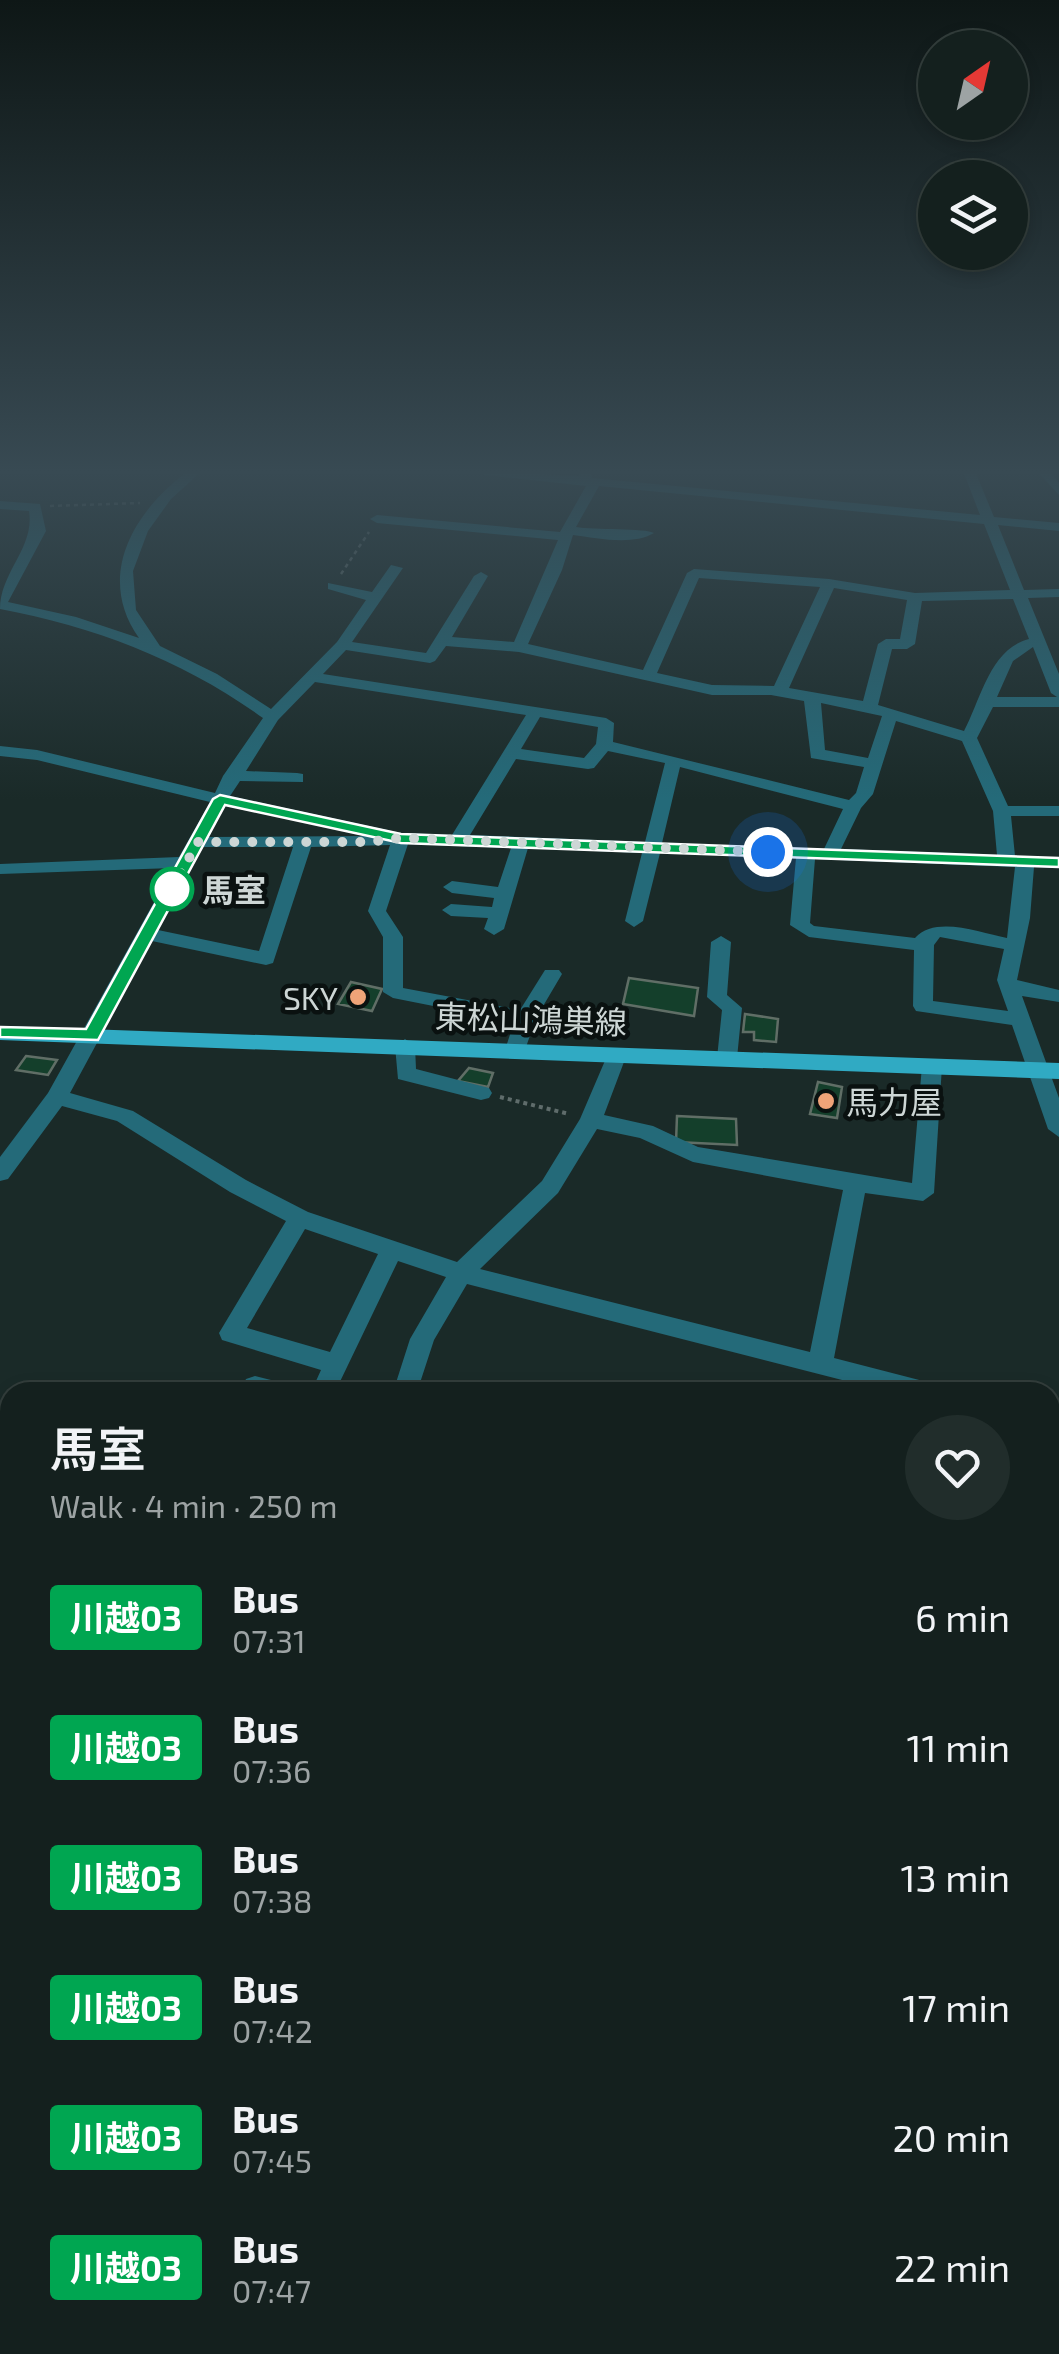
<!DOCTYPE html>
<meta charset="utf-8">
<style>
:root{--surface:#14201e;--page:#212d2b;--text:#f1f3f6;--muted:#9da3a4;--line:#333e3c}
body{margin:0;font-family:"Exo 2","Noto Sans JP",sans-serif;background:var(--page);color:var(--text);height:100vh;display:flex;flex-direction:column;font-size:38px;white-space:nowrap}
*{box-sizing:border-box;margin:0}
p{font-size:32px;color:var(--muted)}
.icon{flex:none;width:55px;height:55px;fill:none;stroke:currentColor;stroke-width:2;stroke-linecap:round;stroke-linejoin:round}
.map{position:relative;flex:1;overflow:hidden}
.details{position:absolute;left:0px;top:1382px;width:1060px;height:972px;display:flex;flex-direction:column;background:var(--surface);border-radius:30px 30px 0 0;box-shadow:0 5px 15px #0003,0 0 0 2px var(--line)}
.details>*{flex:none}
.badge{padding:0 20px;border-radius:8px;font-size:35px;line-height:65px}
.needle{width:65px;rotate:34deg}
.fabs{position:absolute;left:918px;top:30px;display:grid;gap:20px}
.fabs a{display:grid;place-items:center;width:110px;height:110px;border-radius:50%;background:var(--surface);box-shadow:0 5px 15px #0003,0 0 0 2px var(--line);font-size:50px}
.you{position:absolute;width:50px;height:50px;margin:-25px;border:8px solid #fff;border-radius:50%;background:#1a73e8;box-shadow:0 0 0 15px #1a73e833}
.map>.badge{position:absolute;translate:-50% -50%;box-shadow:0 0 0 5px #fff}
.round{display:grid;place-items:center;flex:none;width:105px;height:105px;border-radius:52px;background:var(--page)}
.summary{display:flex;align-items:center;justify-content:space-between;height:170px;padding:0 50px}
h1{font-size:48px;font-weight:600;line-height:75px}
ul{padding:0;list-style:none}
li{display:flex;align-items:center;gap:30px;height:130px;padding:0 50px}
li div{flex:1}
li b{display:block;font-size:38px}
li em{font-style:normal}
li .badge{min-width:110px;font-weight:700;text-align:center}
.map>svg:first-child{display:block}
</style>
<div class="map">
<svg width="1059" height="2354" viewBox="0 0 1059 2354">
<rect width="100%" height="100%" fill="#1a2a28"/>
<path fill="#143f2b" stroke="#606e66" stroke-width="2.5" d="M629 978 698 988 694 1016 623 1004Z
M351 982 382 989 372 1011 338 1004Z
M745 1014 778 1019 776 1042 754 1040V1032H743Z
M26 1056 57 1060 48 1075 16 1070Z
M469 1068 493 1073 488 1087 458 1081Z
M818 1082 842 1087 837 1118 810 1114Z
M677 1116 736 1119 737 1145 676 1142Z"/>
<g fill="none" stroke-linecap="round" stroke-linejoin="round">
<path stroke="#5f6c6b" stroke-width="2.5" stroke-dasharray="4 4" stroke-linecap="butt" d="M50 506 140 503
M341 574 369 532"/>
<path stroke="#5f6c6b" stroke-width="4" stroke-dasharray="4 4" stroke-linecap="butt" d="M500 1097 569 1114"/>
<path fill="#246a79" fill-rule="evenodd" d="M188 471H202L171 499 148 531 133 571 136 610 160 646 217 674 271 709 337 642 366 600 328 589V583L372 592 391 565 403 568 352 642 426 653 474 576 481 572 488 576 452 637 514 642 558 540 377 523 370 519 377 515 560 532 586 486 485 475 479 471 579 476V471H591L592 478 980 515 963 471H975L994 517 1059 523V531L998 525 1024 590 1059 589V597L1028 598 1059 674V707H993L977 738 1008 806H1059V816H1011L1015 856 1059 858V868L1034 867 1030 918 1017 980 1059 990V1002L1022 996 1059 1098V1137L1048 1129 1012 1025 916 1011 913 1006 914 950 809 937 790 925 796 858 660 853 643 921 634 927 625 921 642 853 528 848 504 929 494 935 484 929 488 918 451 916 442 910 451 904 492 907 494 898 452 893 443 887 452 881 498 887 511 848 408 844 386 911 403 937V988L520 1010 545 970H559L562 974 536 1018 525 1050 515 1057 505 1050 514 1022 393 998 383 992V937L368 911 390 845 311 847 273 963 266 965 152 941 70 1093 133 1111 246 1180 308 1212 457 1262 542 1181 580 1119 610 1049H624L627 1054 604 1115 653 1126 698 1147 912 1183 922 1066 932 1059 939 1061 942 1066 934 1193 923 1201 865 1193 834 1358 927 1382 936 1385 939 1392H889L467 1284 434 1340 417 1392H393L410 1339 446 1277 398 1261 335 1392H311L321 1370 222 1340 219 1333 286 1221 230 1192 117 1121 62 1106 8 1179 0 1181V1157L48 1093 173 868 0 874V864L179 857 210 802 37 760 0 756V746L37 750 215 793 223 776 263 718C184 661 96 627 0 609 0 572 35 548 29 511L0 509V501L40 504 46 531 8 602 76 617 139 638C95 576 134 511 188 471ZM599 486 984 524 1010 590 915 593 829 579 694 569 687 573 643 670 528 644 562 570 573 535C597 538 632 546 654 533 646 528 593 530 576 527ZM699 578 820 587 774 686 712 685 657 673ZM834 588 907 600 900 639H886L878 644 863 701 789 688ZM1013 599 1029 639C990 649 981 699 964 731L878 705 892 649H907L915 644 922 601ZM446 646 519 652 712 695H771L804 701 811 758 864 767 856 793 849 800 613 742 614 723 606 718 323 674 346 650 430 663 435 661ZM1033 647 1051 693 1057 697H997L1013 661ZM315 682 526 715 452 835 401 833 230 796 240 781 303 782V774L297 773 246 771 278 720ZM821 703 882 716 868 758 825 750ZM540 717 598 727 596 744 584 758 521 749ZM896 721 962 741 993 811 997 855 841 849 861 808 873 794ZM608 751 665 763 645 842 470 835 516 759 588 769 594 768ZM680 767 843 809 824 849 662 843ZM225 805 369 836 208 837ZM203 847H293L259 951 158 930ZM815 859 1015 867 1007 938C980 933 936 915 915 938L814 926 810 923ZM940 937 1004 949 997 980 1008 1011 933 1001 934 945ZM597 1129 640 1138 693 1162 843 1190 810 1352 480 1269 558 1193ZM305 1229 378 1254 330 1352 247 1328Z
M1037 471H1050L1059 483V495Z
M721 936 731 942 727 995 742 1008 737 1058 727 1065 717 1058 722 1010 707 997 711 942Z
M405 1039 415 1046 416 1069 489 1088 492 1093 489 1098 481 1100 398 1079 395 1046Z
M255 1376 291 1385 295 1392H240L246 1379Z
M1050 1414 1059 1416V1438L1050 1436Z
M0 1427 10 1431V1453L0 1449Z
M9 1652 10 1694 0 1698V1656Z
M1059 1672V1724L1054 1726 1050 1725V1676Z
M1050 2033 1059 2036V2071L1050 2068Z
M431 2345H469L467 2354H429Z"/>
<path fill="#30aac3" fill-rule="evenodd" d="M0 1026 1059 1063V1079L0 1040Z"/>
</g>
<linearGradient id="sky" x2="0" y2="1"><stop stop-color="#0e1716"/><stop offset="0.59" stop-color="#384a53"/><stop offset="1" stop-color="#384a53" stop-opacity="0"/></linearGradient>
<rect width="1059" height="800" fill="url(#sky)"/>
<path fill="#00a651" stroke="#fff" stroke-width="2.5" d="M220 795 401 834 1059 858V867L401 843 225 805 98 1040 0 1037V1027L86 1029 213 799Z"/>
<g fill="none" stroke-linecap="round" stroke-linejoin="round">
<path stroke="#cdd6d5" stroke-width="10" stroke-dasharray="0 18" d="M172 889 198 842H367L401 838 768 852"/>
</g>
<circle fill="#fff" stroke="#00a651" stroke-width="5" cx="172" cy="889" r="20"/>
<g fill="#efa378" stroke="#0a1110" stroke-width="4">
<circle cx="358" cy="997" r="10"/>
<circle cx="826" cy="1101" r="10"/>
</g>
<g text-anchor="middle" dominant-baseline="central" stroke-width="9" stroke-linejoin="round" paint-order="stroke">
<g font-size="32" font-weight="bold" fill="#cdd6d5" stroke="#0a1110" text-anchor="start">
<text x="202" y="889">馬室</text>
</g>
<g font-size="32" fill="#cdd6d5" stroke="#0a1110" text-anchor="end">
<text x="338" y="997">SKY</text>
<text x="846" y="1101" text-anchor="start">馬力屋</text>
</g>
<g font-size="32" fill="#cdd6d5" stroke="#0a1110">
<text transform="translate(531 1018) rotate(2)">東松山鴻巣線</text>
</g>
</g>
</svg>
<div class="fabs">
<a><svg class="needle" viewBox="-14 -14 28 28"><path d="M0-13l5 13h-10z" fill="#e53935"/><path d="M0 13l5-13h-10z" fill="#9da3a4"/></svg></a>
<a><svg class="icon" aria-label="layers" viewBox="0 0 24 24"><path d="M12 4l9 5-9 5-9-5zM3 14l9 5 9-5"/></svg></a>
</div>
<div class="you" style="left:768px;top:852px"></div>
<section class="details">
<div class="summary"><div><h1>馬室</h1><p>Walk · 4 min · 250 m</p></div><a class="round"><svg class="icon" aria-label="heart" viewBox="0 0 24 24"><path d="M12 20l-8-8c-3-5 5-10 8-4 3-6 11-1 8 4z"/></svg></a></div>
<ul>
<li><span class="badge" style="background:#00a651;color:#fff">川越03</span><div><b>Bus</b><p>07:31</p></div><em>6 min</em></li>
<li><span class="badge" style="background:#00a651;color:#fff">川越03</span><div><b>Bus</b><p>07:36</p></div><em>11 min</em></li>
<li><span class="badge" style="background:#00a651;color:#fff">川越03</span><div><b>Bus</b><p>07:38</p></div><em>13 min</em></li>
<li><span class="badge" style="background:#00a651;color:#fff">川越03</span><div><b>Bus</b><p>07:42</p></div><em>17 min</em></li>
<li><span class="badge" style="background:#00a651;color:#fff">川越03</span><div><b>Bus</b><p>07:45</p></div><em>20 min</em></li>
<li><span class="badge" style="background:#00a651;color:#fff">川越03</span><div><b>Bus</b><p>07:47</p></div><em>22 min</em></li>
</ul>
</section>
</div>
